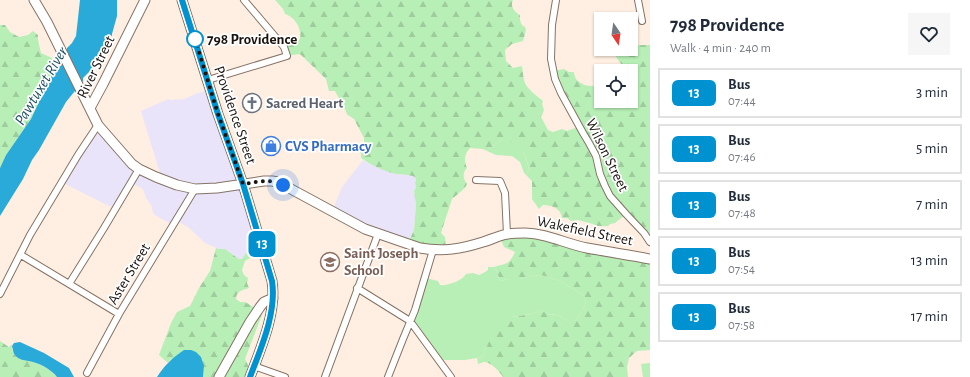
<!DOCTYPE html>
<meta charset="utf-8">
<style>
:root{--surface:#fff;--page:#f6f6f7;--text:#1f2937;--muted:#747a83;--line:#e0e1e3}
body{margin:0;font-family:"Alegreya Sans",sans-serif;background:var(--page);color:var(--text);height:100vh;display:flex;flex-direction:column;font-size:15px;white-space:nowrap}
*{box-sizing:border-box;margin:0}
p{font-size:13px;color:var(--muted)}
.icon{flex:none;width:22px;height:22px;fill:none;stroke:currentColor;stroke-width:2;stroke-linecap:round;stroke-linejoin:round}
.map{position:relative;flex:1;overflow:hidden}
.side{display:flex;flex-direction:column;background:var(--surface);width:320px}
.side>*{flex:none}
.badge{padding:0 8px;border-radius:6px;font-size:14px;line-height:26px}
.needle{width:26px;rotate:167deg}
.buttons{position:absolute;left:594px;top:12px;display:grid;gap:8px}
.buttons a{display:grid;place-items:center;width:44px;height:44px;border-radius:0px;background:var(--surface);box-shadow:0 1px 3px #0004;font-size:20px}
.you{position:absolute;width:20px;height:20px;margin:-10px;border:3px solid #fff;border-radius:50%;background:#1a73e8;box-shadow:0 0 0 6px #1a73e833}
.map>.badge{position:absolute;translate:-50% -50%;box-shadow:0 0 0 2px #fff}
.round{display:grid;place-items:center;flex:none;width:42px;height:42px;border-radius:0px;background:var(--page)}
.head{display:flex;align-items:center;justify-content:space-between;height:68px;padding:0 20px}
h1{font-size:19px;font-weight:700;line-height:30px}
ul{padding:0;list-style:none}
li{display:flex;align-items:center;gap:12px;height:50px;margin:0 8px 6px;padding:0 12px;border:2px solid var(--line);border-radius:0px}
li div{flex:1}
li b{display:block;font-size:15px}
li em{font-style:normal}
li .badge{min-width:44px;font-weight:700;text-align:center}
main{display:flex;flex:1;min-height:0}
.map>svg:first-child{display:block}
</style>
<main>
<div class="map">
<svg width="650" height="377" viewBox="0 0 650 377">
<defs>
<pattern id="forest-firs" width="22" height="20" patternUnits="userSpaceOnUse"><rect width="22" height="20" fill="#b8efb7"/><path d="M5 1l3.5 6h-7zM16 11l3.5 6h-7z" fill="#9ecc9c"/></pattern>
</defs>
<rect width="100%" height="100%" fill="#ffefe2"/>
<path fill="#eae4fa" d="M210 90 263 247 254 252 246 253 242 259H239L225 249H219L205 243 188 227 177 221 172 225 155 215 153 213 151 205 146 198 143 189 132 183 115 209 63 183 96 124 125 159 161 177 141 111 168 99 171 100 184 99 198 93Z
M363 160 370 164 396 174 410 175 415 177 416 180 415 183 416 187 414 191 416 205 414 230 408 243 332 212 342 187Z"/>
<path fill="#b8efb7" d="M503 139C505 139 508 138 510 139 521 143 527 159 529 169L526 175 524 173 520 162 512 156 496 155 487 151 488 149 494 147 495 144 499 142Z
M488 267H494L497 271 500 281 509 279H520L539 275 545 276 560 281 583 295 586 301 585 305 575 321H568L558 315 548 314 541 310 532 314 512 317 487 346 483 357 465 360H444L439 361 410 322 426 278 438 281 440 285C447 286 462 281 466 274L473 273 479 275 485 272 488 270Z
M650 363V377H643L641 364Z"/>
<path fill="url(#forest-firs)" d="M275 0H513C510 7 514 11 520 15 520 20 520 25 525 27L526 30 523 41 512 44 505 50 506 61 513 68 522 66C523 72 523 79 526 85 530 91 537 96 543 101L542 104 544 110 541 117 548 130 553 132 562 129 567 131 578 127 553 71 564 69 569 72H574C574 74 575 77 576 79 582 86 594 89 601 82V101H631V71H625L627 68C620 65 615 56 613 49H631V45H650V239L625 215 615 223 610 224 608 226H596L593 224 578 220 571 221 567 218H562C561 208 551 205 543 205L539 209 532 199V181L526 175 529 169C527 159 523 146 512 143L510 139H503L499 142 495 144 494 147 488 149 487 151 483 149 470 148C464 154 464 161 467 168 462 173 463 179 467 184L465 188 452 199 441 233 445 237 446 250 408 243 414 230 416 205 414 191 416 187 415 183 416 180 415 177C408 174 403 175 396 174 383 171 371 165 361 158V154L358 147 364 143V138L354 119 348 115 335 91H329L326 79 301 55 299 54 288 56 284 45 295 42 300 39C302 29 295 17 285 14L283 9Z
M0 25H5L10 32 19 37 28 35 33 31 38 35V40L41 53 59 61 53 72 31 119 6 155 0 168Z
M516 234 650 258V350L637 351 629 358 627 367 628 377H503C500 372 490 361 484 362 484 362 478 364 478 364L477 358 483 357 487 346 492 335 500 326 512 317 532 314 541 310 548 314 558 315 568 321H575L585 305 586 301 583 295 560 281 545 276 539 275 520 279H509L500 281 497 271 494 267C507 263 509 265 515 252L504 247 500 237Z
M263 247 264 254 255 259 250 258 245 261 242 270 244 275 248 278 247 283 249 288C243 290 236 291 236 299L240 302H245L262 312V315L245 359 248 365V377H203L204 366 171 359 168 363 159 355 171 323 177 312 190 306 199 288 210 271 216 248 219 249H225L239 259H242L246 253 254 252Z
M0 341 9 347 12 344C12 347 12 351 14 353 17 359 24 360 30 361 40 364 51 369 57 377H0Z"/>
<path fill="#2aaad9" d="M80 0H117V16L112 34V35L91 70 83 78V81L66 102 39 150 32 160 23 179 0 216V168L6 155 31 119 53 72 59 61 66 53 67 48 72 43 76 36Z
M20 342 44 353 69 368 74 377H57C51 369 39 363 29 361 23 360 19 360 15 355 13 353 13 349 12 346L14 343Z
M184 350H191L196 352 201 357 204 366 203 377H157C165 365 171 359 184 350Z"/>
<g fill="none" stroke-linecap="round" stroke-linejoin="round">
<defs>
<path id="street" d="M556 0 552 25 551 59 555 79 561 93 583 133 589 143 596 156 600 174 605 186 610 196 626 214 644 233 650 242
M638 0 642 21
M208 80 287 56 284 47 244 0
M476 180 500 181 505 193 507 234
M21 255 119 314
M69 284 104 228 139 169
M357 288 410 321 451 377
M0 294 30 235 78 155 98 125
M254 366 285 377
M87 373 119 314 195 189
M325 377 378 234
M388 377 403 339 415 310 433 250"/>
<path id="secondary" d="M34 0 47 22 98 125 132 164 139 169 156 177 177 185 195 189 217 188 264 181H272L278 182 365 229 420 248C443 252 461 249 483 242 490 240 496 237 503 235 510 233 518 233 525 233 546 233 566 244 587 248 608 252 629 255 650 259
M182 0 218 114 243 184 272 281C277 312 261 348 250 377
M90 108 103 84 145 0
M219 377 250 322 260 307 264 302 273 298"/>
</defs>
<use href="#street" stroke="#857365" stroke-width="8"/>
<use href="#secondary" stroke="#857365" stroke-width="11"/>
<use href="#street" stroke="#fff" stroke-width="6"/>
<use href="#secondary" stroke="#fff" stroke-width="9"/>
</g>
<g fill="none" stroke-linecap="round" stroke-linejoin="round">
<defs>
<path id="line" d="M182 0 218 114 243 184 272 281C277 312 261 348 250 377"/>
</defs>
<use href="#line" stroke="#fff" stroke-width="9"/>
<use href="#line" stroke="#0092d0" stroke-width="6"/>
<path stroke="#1a130e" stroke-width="4" stroke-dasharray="0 7.2" d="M195 39 218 114 243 184C258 182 269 178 283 185"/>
</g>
<defs>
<symbol id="church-ring" viewBox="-11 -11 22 22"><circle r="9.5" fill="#fff" stroke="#6b7280" stroke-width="1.5"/><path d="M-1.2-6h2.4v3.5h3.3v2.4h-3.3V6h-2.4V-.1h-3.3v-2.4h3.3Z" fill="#6b7280"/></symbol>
<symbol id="shop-ring" viewBox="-11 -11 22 22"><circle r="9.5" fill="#fff" stroke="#3f7fe0" stroke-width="1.5"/><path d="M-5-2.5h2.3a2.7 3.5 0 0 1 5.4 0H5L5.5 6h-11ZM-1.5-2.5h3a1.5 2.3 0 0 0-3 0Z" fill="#3f7fe0"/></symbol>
<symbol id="school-ring" viewBox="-11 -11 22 22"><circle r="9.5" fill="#fff" stroke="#8d6e63" stroke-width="1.5"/><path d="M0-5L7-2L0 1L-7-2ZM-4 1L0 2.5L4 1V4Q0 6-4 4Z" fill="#8d6e63"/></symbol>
</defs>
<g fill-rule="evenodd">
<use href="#church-ring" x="241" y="92" width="22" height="22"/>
<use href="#shop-ring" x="260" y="135" width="22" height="22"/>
<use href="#school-ring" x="319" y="251" width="22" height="22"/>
</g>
<circle fill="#fff" stroke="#0092d0" stroke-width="2" cx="195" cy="39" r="8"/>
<g text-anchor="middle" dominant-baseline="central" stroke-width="3.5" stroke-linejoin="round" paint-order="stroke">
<g font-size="15" font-weight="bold" fill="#1a130e" stroke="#fff" text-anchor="start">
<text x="207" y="39">798 Providence</text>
</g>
<g font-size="15" fill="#1a130e" stroke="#fff">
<text transform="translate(96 67) rotate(-64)">River Street</text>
<text transform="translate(235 115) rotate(71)">Providence Street</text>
<text transform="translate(607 155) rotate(64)">Wilson Street</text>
<text transform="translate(585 231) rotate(12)">Wakefield Street</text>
<text transform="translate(129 274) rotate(-59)">Aster Street</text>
</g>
<g font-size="15" font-weight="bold" fill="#5b616d" stroke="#fff" text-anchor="start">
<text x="266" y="103">Sacred Heart</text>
</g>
<g font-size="15" font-weight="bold" fill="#366cbe" stroke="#fff" text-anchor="start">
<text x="285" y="146">CVS Pharmacy</text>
</g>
<g font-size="15" font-weight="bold" fill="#785e54" stroke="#fff" text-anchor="start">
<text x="344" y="253">Saint Joseph<tspan x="344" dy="17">School</tspan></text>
</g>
<g font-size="16" font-style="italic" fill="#1f5064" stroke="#fff">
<text transform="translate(41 86) rotate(-59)">Pawtuxet River</text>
</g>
</g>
</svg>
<div class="buttons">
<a><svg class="needle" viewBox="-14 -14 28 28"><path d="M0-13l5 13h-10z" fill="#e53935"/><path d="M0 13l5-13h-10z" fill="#747a83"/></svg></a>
<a><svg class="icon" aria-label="locate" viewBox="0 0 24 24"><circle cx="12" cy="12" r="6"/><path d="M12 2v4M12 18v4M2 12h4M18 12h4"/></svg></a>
</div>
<div class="you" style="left:283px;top:185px"></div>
<b class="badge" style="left:262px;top:244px;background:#0092d0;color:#fff">13</b>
</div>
<section class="side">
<div class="head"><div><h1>798 Providence</h1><p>Walk · 4 min · 240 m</p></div><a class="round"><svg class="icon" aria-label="heart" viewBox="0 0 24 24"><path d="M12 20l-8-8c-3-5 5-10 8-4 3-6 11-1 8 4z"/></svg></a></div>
<ul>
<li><span class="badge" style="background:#0092d0;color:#fff">13</span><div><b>Bus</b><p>07:44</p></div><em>3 min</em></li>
<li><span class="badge" style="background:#0092d0;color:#fff">13</span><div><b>Bus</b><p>07:46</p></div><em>5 min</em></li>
<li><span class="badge" style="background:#0092d0;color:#fff">13</span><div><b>Bus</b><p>07:48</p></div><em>7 min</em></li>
<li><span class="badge" style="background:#0092d0;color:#fff">13</span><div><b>Bus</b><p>07:54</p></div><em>13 min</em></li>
<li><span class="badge" style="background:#0092d0;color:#fff">13</span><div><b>Bus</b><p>07:58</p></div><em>17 min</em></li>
</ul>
</section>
</main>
